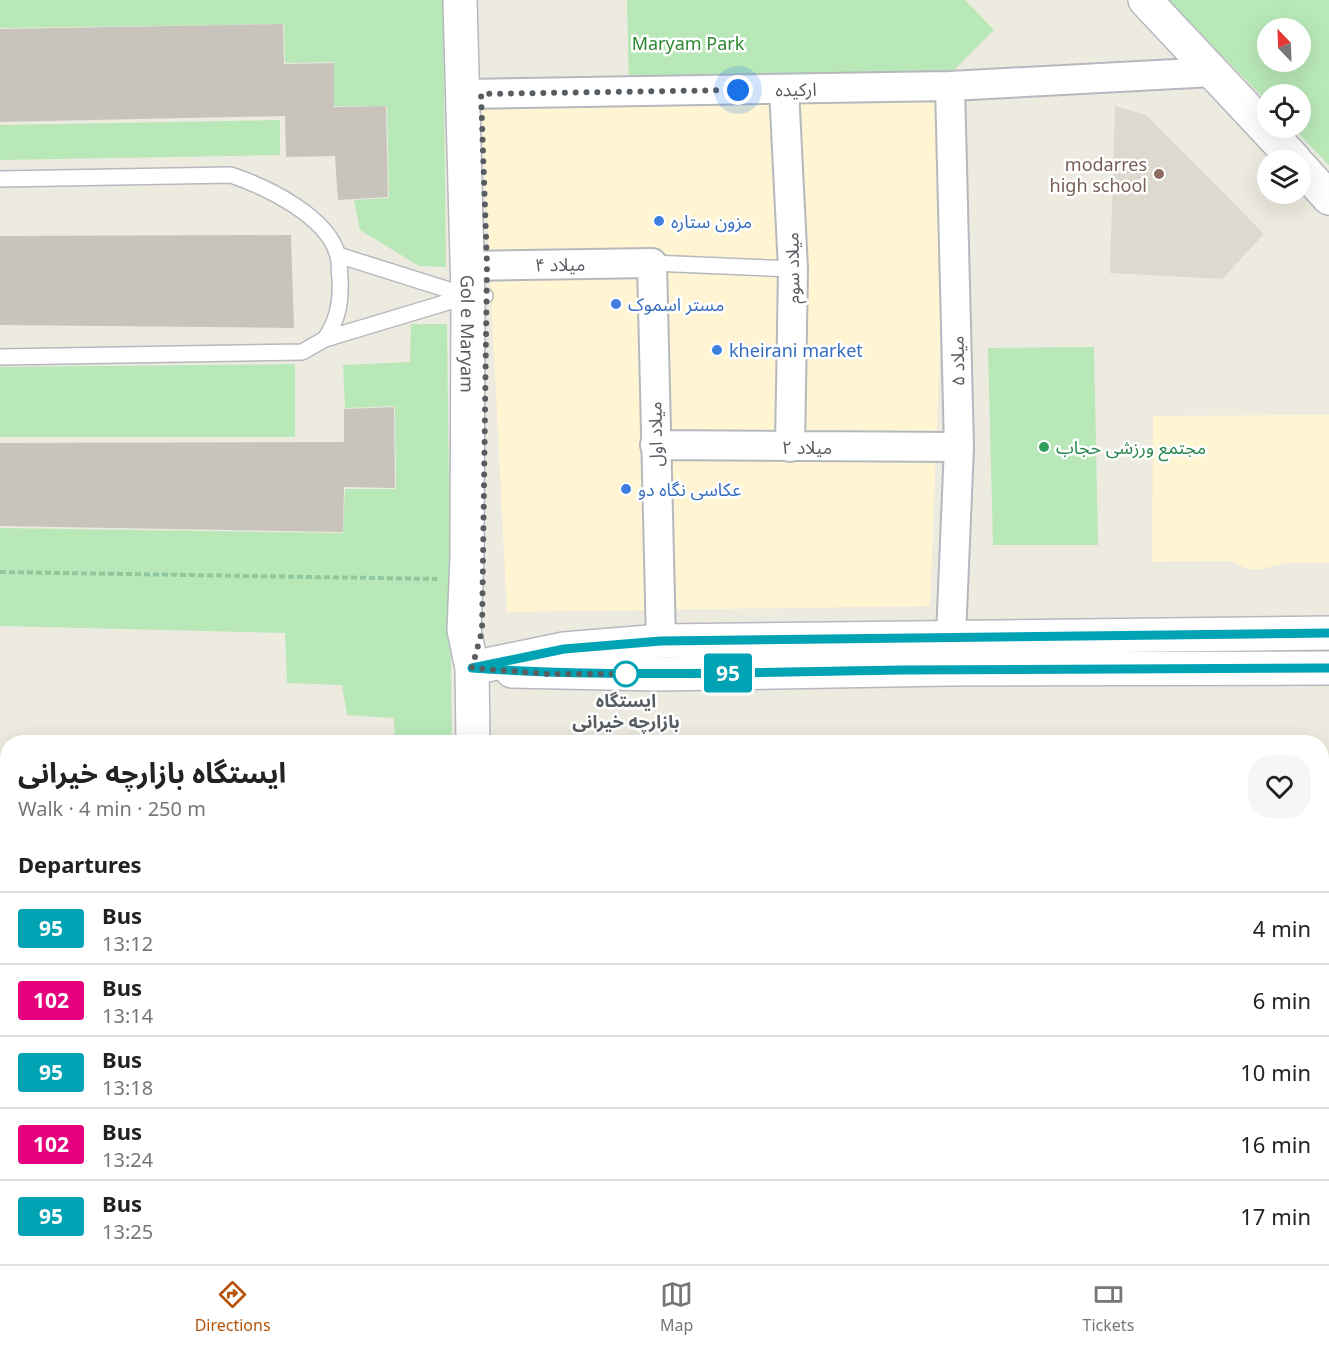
<!DOCTYPE html>
<meta charset="utf-8">
<style>
:root{--surface:#fff;--page:#f6f6f6;--text:#222;--muted:#767676;--line:#e0e0e0;--accent:#b45309}
body{margin:0;font-family:"Noto Sans","Noto Sans Arabic",sans-serif;background:var(--page);color:var(--text);height:100vh;display:flex;flex-direction:column;font-size:22px;white-space:nowrap}
*{box-sizing:border-box;margin:0}
p{font-size:20px;color:var(--muted)}
.icon{flex:none;width:33px;height:33px;fill:none;stroke:currentColor;stroke-width:2;stroke-linecap:round;stroke-linejoin:round}
.map{position:relative;flex:1;overflow:hidden}
.drawer{position:absolute;left:0px;top:735px;width:1329px;height:530px;display:flex;flex-direction:column;background:var(--surface);border-radius:24px 24px 0 0;box-shadow:0 6px 24px #0002}
.drawer>*{flex:none}
.badge{padding:0 12px;border-radius:4px;font-size:21px;line-height:39px}
.needle{width:39px;rotate:337deg}
.tools{position:absolute;left:1257px;top:18px;display:grid;gap:12px}
.tools a{display:grid;place-items:center;width:54px;height:54px;border-radius:50%;background:var(--surface);box-shadow:0 6px 24px #0002;font-size:30px}
.you{position:absolute;width:30px;height:30px;margin:-15px;border:4px solid #fff;border-radius:50%;background:#1a73e8;box-shadow:0 0 0 9px #1a73e833}
.map>.badge{position:absolute;translate:-50% -50%;box-shadow:0 0 0 3px #fff}
h2{padding:0 18px;font-size:22px;line-height:54px}
.round{display:grid;place-items:center;flex:none;width:63px;height:63px;border-radius:24px;background:var(--page)}
.summary{display:flex;align-items:center;justify-content:space-between;height:102px;padding:0 18px}
h1{font-size:28px;font-weight:700;line-height:45px}
ul{padding:0;list-style:none}
li{display:flex;align-items:center;gap:18px;height:72px;padding:0 18px;border-top:2px solid var(--line)}
li div{flex:1}
li b{display:block;font-size:22px}
li em{font-style:normal}
li .badge{min-width:66px;font-weight:700;text-align:center}
.dock{display:flex;justify-content:space-around;align-items:center;height:84px;border-top:2px solid var(--line);background:var(--surface);font-size:16px;color:var(--muted)}
.dock a{display:grid;justify-items:center;gap:3px}
.dock .current{color:var(--accent)}
.map>svg:first-child{display:block}
</style>
<div class="map">
<svg width="1329" height="1264" viewBox="0 0 1329 1264">
<rect width="100%" height="100%" fill="#edeadf"/>
<path fill="#fff5d2" d="M950 86 930 606 507 612 481 94Z
M1329 415V563H1286L1257 570 1245 568 1231 561 1152 562 1153 416Z"/>
<path fill="#ddd9ce" d="M1115 106 1146 115 1264 234 1222 279 1110 273Z"/>
<path fill="#b8e8b8" fill-rule="evenodd" d="M0 0H443L446 267 419 266 360 230 354 200 389 198 387 106H334V62L285 63 284 24 0 28Z
M627 0H965L994 30 944 80 629 87Z
M1168 0H1329V165L1293 128H1300V94H1268L1267 102ZM1268 28H1300V62H1268Z
M280 120V155L0 160V125Z
M411 324H447L452 742H395L394 718 347 715 342 685 287 683 285 633 0 626V528L343 533 345 489H396L395 406 345 408 343 365 410 362Z
M1094 347 1098 545H993L988 348Z
M295 364V437H0V367Z"/>
<path fill="#c8c4bc" d="M283 24 284 64 334 63V107L386 106 388 197 338 200 335 156 286 157 285 116 0 122V29Z
M291 235 294 328 0 325V236Z
M394 407 395 488 344 487 343 532 0 526V443L344 442V409Z"/>
<g fill="none" stroke-linecap="round" stroke-linejoin="round">
<defs>
<path id="service" d="M0 179 231 175C266 187 328 216 338 256 340 263 339 272 340 279 341 303 338 319 325 339
M338 255 468 296
M652 263 793 269
M0 357 302 352 325 339 468 296H485"/>
<path id="minor" d="M950 86 959 447 951 636
M784 89 793 269 790 447
M463 94 950 86 1213 72
M468 266 652 263 661 641
M655 445 959 447
M0 785H8
M1322 884H1329
M0 984H8
M1322 1092H1329
M178 1257V1264
M330 1257V1264
M964 1257V1264
M603 1264V1257"/>
<g id="tertiary">
<path id="s1" d="M460 0 468 296 467 558 464 630 472 668 473 742"/>
<path d="M1145 0 1295 160"/>
<path d="M1300 166 1329 198"/>
<path d="M472 668 564 649 661 641 1329 633"/>
<path d="M512 671 657 674 947 669 1329 668"/>
<path d="M0 1204H8"/>
<path d="M475 1257V1264"/>
</g>
</defs>
<use href="#service" stroke="#b5b8be" stroke-width="18"/>
<use href="#minor" stroke="#b5b8be" stroke-width="32"/>
<use href="#tertiary" stroke="#b5b8be" stroke-width="36"/>
<path stroke="#8fc89f" stroke-width="4" stroke-dasharray="6 3" stroke-linecap="butt" d="M0 572 437 579"/>
<use href="#service" stroke="#fff" stroke-width="15"/>
<use href="#minor" stroke="#fff" stroke-width="28"/>
<use href="#tertiary" stroke="#fff" stroke-width="33"/>
</g>
<g fill="none" stroke-linecap="round" stroke-linejoin="round">
<defs>
<path id="line" d="M1329 633 661 641 564 649 472 668C615 678 759 672 903 670 1045 668 1187 668 1329 668"/>
</defs>
<use href="#line" stroke="#fff" stroke-width="14"/>
<use href="#line" stroke="#00a3b4" stroke-width="9"/>
<path stroke="#585d62" stroke-width="6" stroke-dasharray="0 10.8" d="M626 674H635H548L472 668 482 631 487 265 481 94 738 90"/>
</g>
<circle fill="#8d6e63" stroke="#fff" stroke-width="2" cx="1159" cy="174" r="6"/>
<g fill="#3f7fe0" stroke="#fff" stroke-width="2">
<circle cx="659" cy="221" r="6"/>
<circle cx="616" cy="304" r="6"/>
<circle cx="717" cy="350" r="6"/>
<circle cx="626" cy="489" r="6"/>
</g>
<circle fill="#2e9e5b" stroke="#fff" stroke-width="2" cx="1044" cy="447" r="6"/>
<circle fill="#fff" stroke="#00a3b4" stroke-width="3" cx="626" cy="674" r="12"/>
<g text-anchor="middle" dominant-baseline="central" stroke-width="5" stroke-linejoin="round" paint-order="stroke">
<g font-size="18" fill="#2c8730" stroke="#fff">
<text x="688" y="43">Maryam Park</text>
</g>
<g font-size="18" fill="#585d62" stroke="#fff">
<text transform="translate(796 89) rotate(-1)">ارکیده</text>
<text transform="translate(560 264) rotate(-1)">میلاد ۴</text>
<text transform="translate(792 268) rotate(-91)">میلاد سوم</text>
<text stroke="none"><textPath href="#s1" startOffset="334">Gol e Maryam</textPath></text>
<text transform="translate(957 361) rotate(-91)">میلاد ۵</text>
<text transform="translate(655 434) rotate(-91)">میلاد اول</text>
<text x="807" y="447">میلاد ۲</text>
</g>
<g font-size="18" fill="#785e54" stroke="#fff" text-anchor="end">
<text x="1147" y="164">modarres<tspan x="1147" dy="21">high school</tspan></text>
</g>
<g font-size="18" fill="#366cbe" stroke="#fff" text-anchor="start">
<text x="671" y="221">مزون ستاره</text>
<text x="628" y="304">مستر اسموک</text>
<text x="729" y="350">kheirani market</text>
<text x="638" y="489">عکاسی نگاه دو</text>
</g>
<g font-size="18" fill="#27864d" stroke="#fff" text-anchor="start">
<text x="1056" y="447">مجتمع ورزشی حجاب</text>
</g>
<g font-size="18" font-weight="bold" fill="#585d62" stroke="#fff">
<text x="626" y="700">ایستگاه<tspan x="626" dy="21">بازارچه خیرانی</tspan></text>
</g>
</g>
</svg>
<div class="tools">
<a><svg class="needle" viewBox="-14 -14 28 28"><path d="M0-13l5 13h-10z" fill="#e53935"/><path d="M0 13l5-13h-10z" fill="#767676"/></svg></a>
<a><svg class="icon" aria-label="locate" viewBox="0 0 24 24"><circle cx="12" cy="12" r="6"/><path d="M12 2v4M12 18v4M2 12h4M18 12h4"/></svg></a>
<a><svg class="icon" aria-label="layers" viewBox="0 0 24 24"><path d="M12 4l9 5-9 5-9-5zM3 14l9 5 9-5"/></svg></a>
</div>
<div class="you" style="left:738px;top:90px"></div>
<b class="badge" style="left:728px;top:673px;background:#00a3b4;color:#fff">95</b>
<section class="drawer">
<div class="summary"><div><h1>ایستگاه بازارچه خیرانی</h1><p>Walk · 4 min · 250 m</p></div><a class="round"><svg class="icon" aria-label="heart" viewBox="0 0 24 24"><path d="M12 20l-8-8c-3-5 5-10 8-4 3-6 11-1 8 4z"/></svg></a></div>
<h2>Departures</h2>
<ul>
<li><span class="badge" style="background:#00a3b4;color:#fff">95</span><div><b>Bus</b><p>13:12</p></div><em>4 min</em></li>
<li><span class="badge" style="background:#e6007e;color:#fff">102</span><div><b>Bus</b><p>13:14</p></div><em>6 min</em></li>
<li><span class="badge" style="background:#00a3b4;color:#fff">95</span><div><b>Bus</b><p>13:18</p></div><em>10 min</em></li>
<li><span class="badge" style="background:#e6007e;color:#fff">102</span><div><b>Bus</b><p>13:24</p></div><em>16 min</em></li>
<li><span class="badge" style="background:#00a3b4;color:#fff">95</span><div><b>Bus</b><p>13:25</p></div><em>17 min</em></li>
</ul>
</section>
</div>
<nav class="dock">
<a class="current"><svg class="icon" aria-label="directions" viewBox="0 0 24 24"><path d="M12 3l9 9-9 9-9-9zM9 14v-3h6M13 9l2 2-2 2"/></svg>Directions</a>
<a><svg class="icon" aria-label="map" viewBox="0 0 24 24"><path d="M3 6l6-2 6 2 6-2v14l-6 2-6-2-6 2zM9 4v14M15 6v14"/></svg>Map</a>
<a><svg class="icon" aria-label="tickets" viewBox="0 0 24 24"><path d="M3 7h18v10H3zM15 7v10"/></svg>Tickets</a>
</nav>
